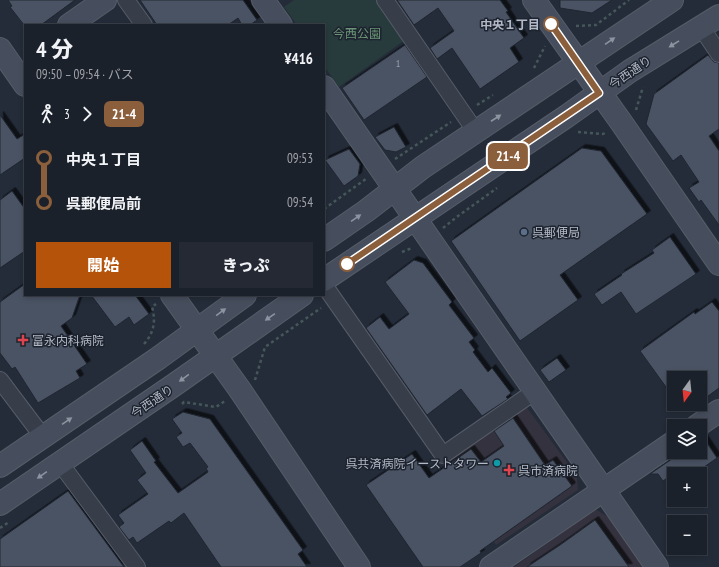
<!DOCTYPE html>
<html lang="ja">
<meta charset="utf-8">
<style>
:root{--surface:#1b212b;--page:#242933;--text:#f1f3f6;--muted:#a0a3a9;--line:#393e47;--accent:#b45309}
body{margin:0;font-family:"PT Sans Narrow","Noto Sans JP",sans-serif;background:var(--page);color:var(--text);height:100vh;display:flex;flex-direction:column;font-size:15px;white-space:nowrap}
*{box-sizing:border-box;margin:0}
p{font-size:13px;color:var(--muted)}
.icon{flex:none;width:22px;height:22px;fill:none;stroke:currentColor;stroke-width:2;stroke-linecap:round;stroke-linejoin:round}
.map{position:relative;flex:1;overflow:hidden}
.side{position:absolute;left:24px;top:24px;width:301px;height:272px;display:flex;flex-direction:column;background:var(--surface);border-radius:0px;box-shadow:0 2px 6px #0003,0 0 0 1px var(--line)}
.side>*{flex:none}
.badge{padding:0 8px;border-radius:6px;font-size:14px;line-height:26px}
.needle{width:26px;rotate:195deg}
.tools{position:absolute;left:667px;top:371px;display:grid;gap:8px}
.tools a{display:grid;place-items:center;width:40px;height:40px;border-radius:0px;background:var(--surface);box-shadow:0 2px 6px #0003,0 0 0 1px var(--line);font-size:20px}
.map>.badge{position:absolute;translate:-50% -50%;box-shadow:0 0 0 2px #fff}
.legs{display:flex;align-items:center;gap:6px;height:44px;padding:0 12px;font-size:13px}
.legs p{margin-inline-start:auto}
.overview{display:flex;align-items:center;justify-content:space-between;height:68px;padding:0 12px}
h1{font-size:22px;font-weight:800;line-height:30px}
.cta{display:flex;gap:8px;margin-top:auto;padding:8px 12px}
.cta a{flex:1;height:46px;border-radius:0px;background:var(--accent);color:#fff;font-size:16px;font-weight:800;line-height:46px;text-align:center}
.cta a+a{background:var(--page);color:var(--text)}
ul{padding:0 12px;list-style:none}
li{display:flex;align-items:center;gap:14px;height:44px;font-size:15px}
li i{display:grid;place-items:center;width:6px;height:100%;margin:0 5px;background:currentColor}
li i::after{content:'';width:10px;height:10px;margin:-5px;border:3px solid;border-radius:50%;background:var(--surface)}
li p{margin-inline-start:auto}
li:first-child i{background:linear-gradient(#0000 50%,currentColor 0)}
li:last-child i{background:linear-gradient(currentColor 50%,#0000 0)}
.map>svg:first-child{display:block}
</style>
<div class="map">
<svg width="719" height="567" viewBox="0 0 719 567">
<defs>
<filter id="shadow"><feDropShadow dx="3.5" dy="-3.5" stdDeviation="0" flood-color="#0009"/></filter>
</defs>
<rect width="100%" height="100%" fill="#242c39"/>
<path fill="#34323e" d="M525 405 577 476 578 490 496 545 442 464Z
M595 509 610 518 644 567H514Z"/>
<path fill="#273a3c" d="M294 0H377L405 40 339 87 324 66V25H297L284 7Z"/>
<path fill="#4a5363" stroke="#1f2631" filter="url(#shadow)" d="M8 0H75L41 25H24L10 7 12 6Z
M140 0H243L257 20 250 25H242L238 18 228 25H157Z
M397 0H500L508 11 506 12 524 38 510 48 519 62 480 89 452 48 437 59 430 48 454 31 438 8 414 25Z
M560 0H612L592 13 560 8Z
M405 45 427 77 364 120 342 88Z
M708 55 714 62 719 63V129L709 136 719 151V225L701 200 699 202 689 188 699 182 681 155 673 161 646 124 654 94Z
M0 115 17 139 25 134V158L0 175Z
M394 127 406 147 396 152 385 150 375 137Z
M582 148 601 151 647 214 560 275 578 300 520 341 451 241Z
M349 149 360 164 358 176 344 186 325 160Z
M12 191 25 209V251L0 268V200Z
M670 237 696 274 636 314 621 292 602 305 594 294 622 275 621 274 654 253 652 250Z
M414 260 423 263 452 302 449 305 474 338 469 342 475 350 473 352 488 372 492 368 511 393 506 397 508 399 482 416 461 389 427 415 366 328 380 317 389 329 409 314 385 282Z
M25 284V295H80L72 318 61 326 87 364 76 371 80 378 38 403 15 367 12 369 0 353V302Z
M91 295H135L149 314 134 325 129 317 115 327Z
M712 302 719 311V388L700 402V378H674V398L640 351 694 312 695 314Z
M557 358 566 370 549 382 540 370Z
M183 412 210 419 303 550 298 554 307 567H221L184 513 171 523 169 521 137 543 133 537 129 540 119 527 124 523 118 515 148 494 137 480 146 473 130 450 142 441 156 461 154 462 178 493 208 472 206 468 208 467 190 443 183 447 176 437 182 433 172 419Z
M513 418 545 465 553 460 572 486 480 551 481 553 460 567H423L366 485 412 454 429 478 471 449 481 462 504 446 494 431Z
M703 437 717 458 694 474H673L663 481 658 474H650L682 452H700V438Z
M68 491 124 567H0V539Z
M595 520 629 567H527L560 545Z"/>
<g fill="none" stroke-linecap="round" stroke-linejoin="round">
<defs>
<path id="street" d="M126 0 144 25
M385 0 476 132
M701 27 719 54
M324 285 443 455 534 392
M0 380 43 437
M60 463 137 567"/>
<path id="secondary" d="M263 0 281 25
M534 0 621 122 719 264
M69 25 105 0
M0 49 25 85
M324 87 657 567
M324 240 366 211 423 167 672 0
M324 280 567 116 630 71 719 16
M172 295 240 390 359 567
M697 426 719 411
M0 466 157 359 245 295
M0 504 174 385 302 295
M491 567 674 442"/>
</defs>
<use href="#street" stroke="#565c68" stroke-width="18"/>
<use href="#secondary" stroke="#565c68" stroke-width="24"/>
<path stroke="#45575a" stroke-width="2.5" stroke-dasharray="3 3" stroke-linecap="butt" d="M576 26 596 25 629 0
M534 68 545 46
M477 105 493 95
M636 110 643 87
M578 132 603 134 607 132
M395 159 451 122
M324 209 366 179
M443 228 458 216 497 188
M402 252 412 248
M144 344C154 333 156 321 152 307L156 304
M255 380 265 347 321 308
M182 404 184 402 216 407 225 401
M0 528 9 522"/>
<use href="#street" stroke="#373e4a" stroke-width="16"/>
<use href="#secondary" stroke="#464e5d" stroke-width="22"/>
</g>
<defs><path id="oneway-solid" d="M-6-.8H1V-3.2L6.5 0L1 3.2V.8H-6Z"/></defs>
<g fill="#8d94a1">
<use href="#oneway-solid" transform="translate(610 41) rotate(-34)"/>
<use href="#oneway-solid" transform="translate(674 44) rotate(148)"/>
<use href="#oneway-solid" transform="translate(496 118) rotate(-33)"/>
<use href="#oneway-solid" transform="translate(356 218) rotate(-35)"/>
<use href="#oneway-solid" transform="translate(221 312) rotate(-36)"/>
<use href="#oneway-solid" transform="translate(270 317) rotate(145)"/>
<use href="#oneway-solid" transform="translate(184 378) rotate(144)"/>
<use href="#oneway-solid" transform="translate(67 421) rotate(-34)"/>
<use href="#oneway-solid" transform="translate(42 475) rotate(145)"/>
</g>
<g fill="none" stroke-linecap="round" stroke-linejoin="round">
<defs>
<path id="line-1" d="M347 264 599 93 551 24"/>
</defs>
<use href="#line-1" stroke="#fff" stroke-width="9"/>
<use href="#line-1" stroke="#8b5e3c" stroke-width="6"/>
</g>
<g fill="#fff" stroke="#8b5e3c" stroke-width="2">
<circle cx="551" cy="24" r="7"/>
<circle cx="347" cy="264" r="7"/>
</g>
<circle fill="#5c6f8a" stroke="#1d242f" stroke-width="1.5" cx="524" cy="232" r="4"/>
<g fill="#e0444e" stroke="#1d242f" stroke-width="1.5">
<path d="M21 334h4v4h4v4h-4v4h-4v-4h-4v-4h4z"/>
<path d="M507 464h4v4h4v4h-4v4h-4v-4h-4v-4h4z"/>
</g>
<circle fill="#0f9aa8" stroke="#1d242f" stroke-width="1.5" cx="497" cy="463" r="4"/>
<g text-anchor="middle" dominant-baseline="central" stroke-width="3" stroke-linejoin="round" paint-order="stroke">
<g font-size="10" fill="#99a0ad">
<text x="398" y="63">1</text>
</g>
<g font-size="12" font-weight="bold" fill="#b3b9c6" stroke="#1d242f" text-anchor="end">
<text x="540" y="24">中央１丁目</text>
</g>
<g font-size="12" fill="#6b9576" stroke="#1d242f">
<text x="357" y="33">今西公園</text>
</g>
<g font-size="12" fill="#b3b9c6" stroke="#1d242f">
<text transform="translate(630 72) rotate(-34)">今西通り</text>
<text transform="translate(152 401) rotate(-34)">今西通り</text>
</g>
<g font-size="12" fill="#b3b9c6" stroke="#1d242f" text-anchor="start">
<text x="532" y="232">呉郵便局</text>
<text x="32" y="340">富永内科病院</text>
<text x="489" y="463" text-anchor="end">呉共済病院イーストタワー</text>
<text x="518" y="470">呉市済病院</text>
</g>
</g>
</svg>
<div class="tools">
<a><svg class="needle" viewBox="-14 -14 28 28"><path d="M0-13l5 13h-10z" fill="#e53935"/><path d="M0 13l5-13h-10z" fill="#a0a3a9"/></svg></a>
<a><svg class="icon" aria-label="layers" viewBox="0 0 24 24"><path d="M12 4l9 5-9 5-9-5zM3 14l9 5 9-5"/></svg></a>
<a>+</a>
<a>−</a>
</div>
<b class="badge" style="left:508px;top:156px;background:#8b5e3c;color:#fff">21-4</b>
<section class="side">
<div class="overview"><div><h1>4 分</h1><p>09:50 – 09:54 · バス</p></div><b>¥416</b></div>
<div class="legs"><svg class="icon" aria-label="walk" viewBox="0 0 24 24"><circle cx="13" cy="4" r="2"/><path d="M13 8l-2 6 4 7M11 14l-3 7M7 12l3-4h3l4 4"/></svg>3<svg class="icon" aria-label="forward" viewBox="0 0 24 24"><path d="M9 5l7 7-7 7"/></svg><b class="badge" style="background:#8b5e3c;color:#fff">21-4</b></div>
<ul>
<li><i style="color:#8b5e3c"></i><b>中央１丁目</b><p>09:53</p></li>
<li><i style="color:#8b5e3c"></i><b>呉郵便局前</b><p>09:54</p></li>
</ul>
<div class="cta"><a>開始</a><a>きっぷ</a></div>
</section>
</div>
